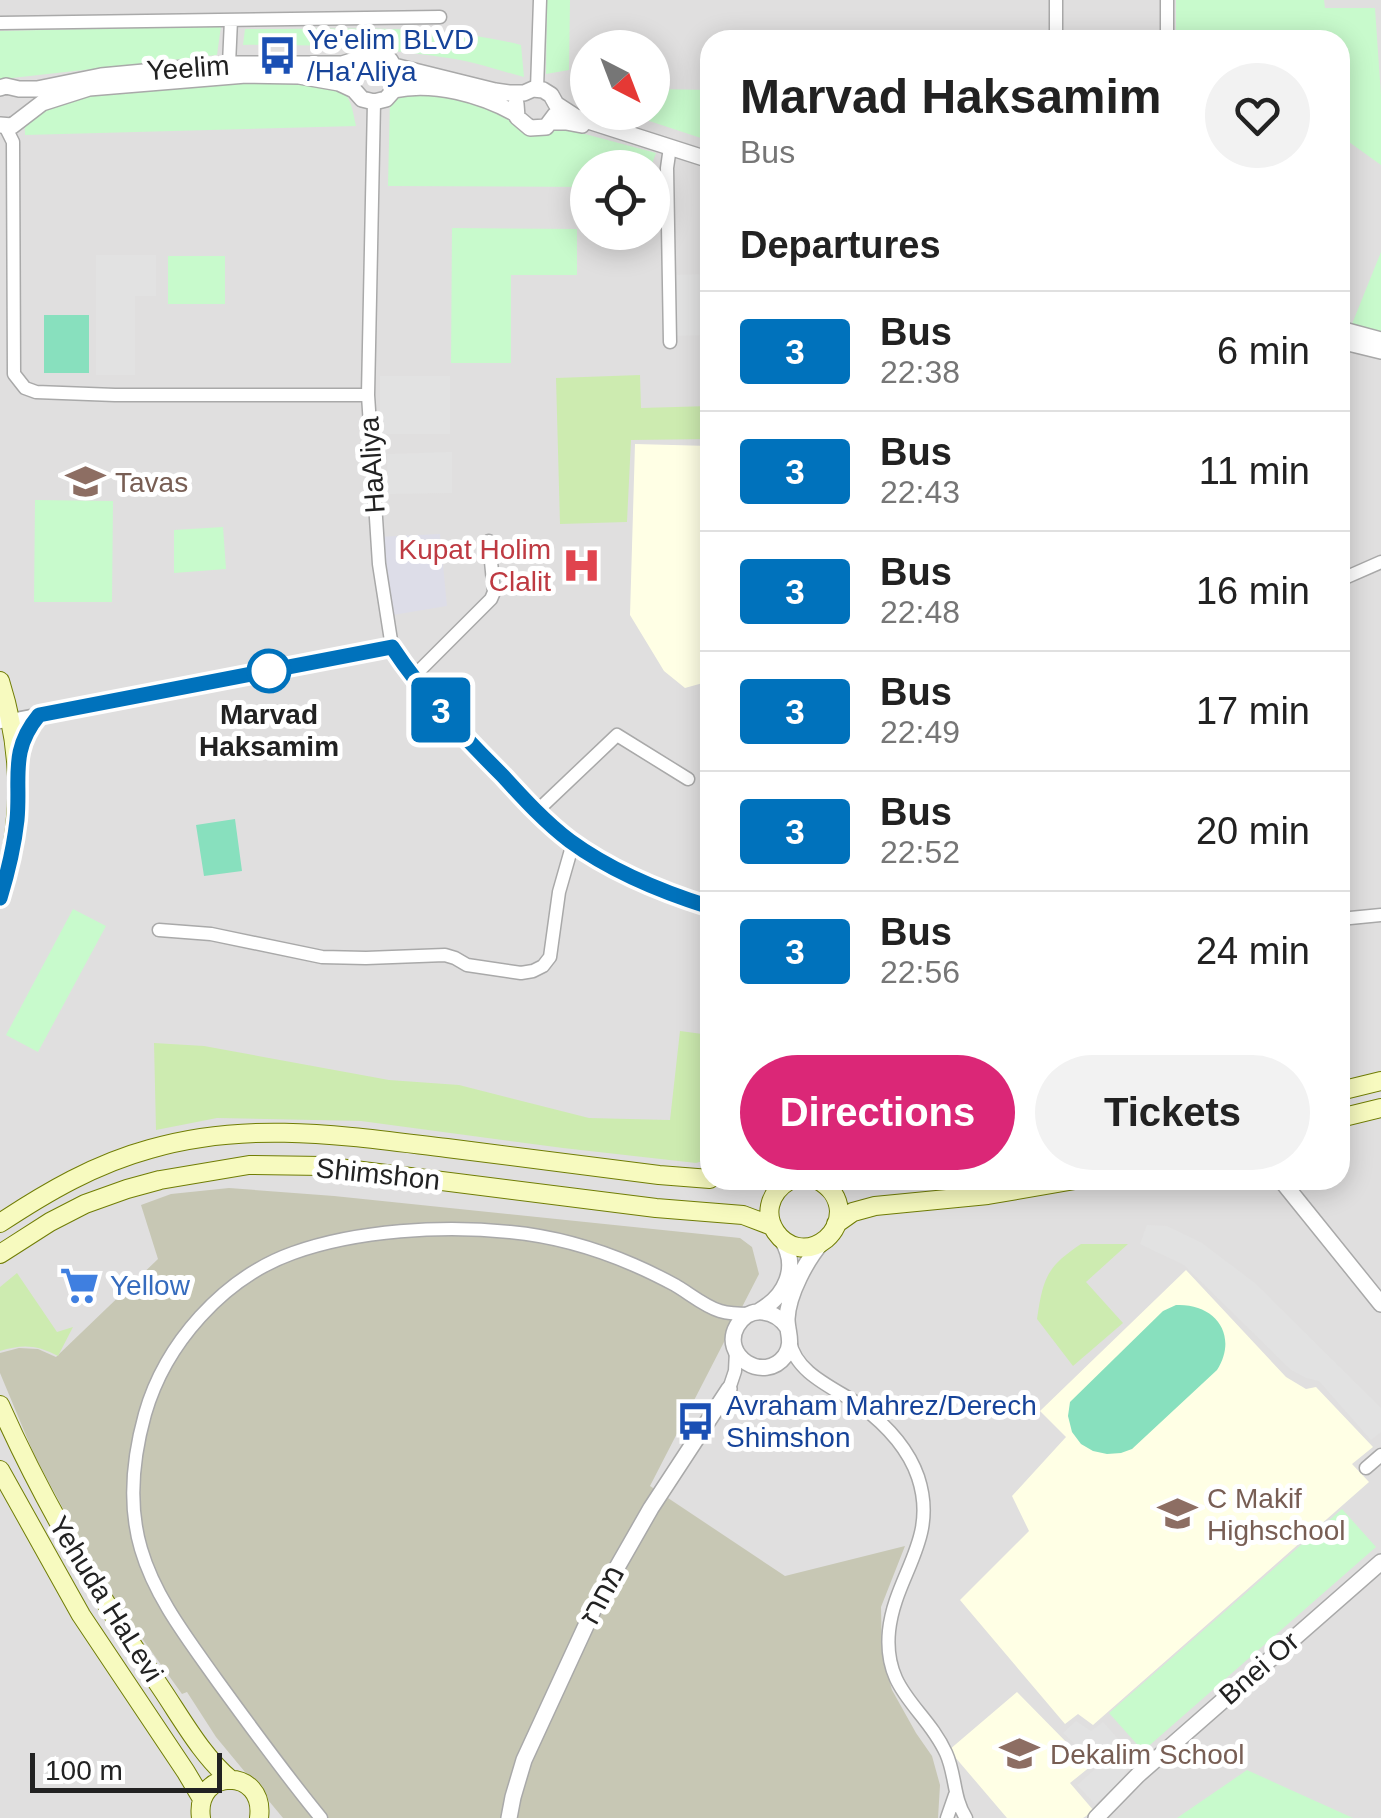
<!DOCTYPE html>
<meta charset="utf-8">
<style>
:root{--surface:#fff;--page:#f2f2f2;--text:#222;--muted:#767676;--line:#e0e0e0;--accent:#db2777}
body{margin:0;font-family:Arial,Heebo,sans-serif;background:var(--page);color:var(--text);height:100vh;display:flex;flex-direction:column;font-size:38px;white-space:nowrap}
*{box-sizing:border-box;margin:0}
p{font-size:32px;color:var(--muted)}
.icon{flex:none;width:55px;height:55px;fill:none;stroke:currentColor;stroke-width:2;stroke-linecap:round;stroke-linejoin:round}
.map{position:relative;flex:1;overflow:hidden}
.side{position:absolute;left:700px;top:30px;width:650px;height:1160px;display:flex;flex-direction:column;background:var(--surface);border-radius:30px;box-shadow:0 5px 25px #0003}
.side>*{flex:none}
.badge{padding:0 20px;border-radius:8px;font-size:35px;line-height:65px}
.needle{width:65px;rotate:138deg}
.tools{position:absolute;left:570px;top:30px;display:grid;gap:20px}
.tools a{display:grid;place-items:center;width:100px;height:100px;border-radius:50%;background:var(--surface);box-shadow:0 5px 25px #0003;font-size:50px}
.scale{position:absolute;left:30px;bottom:25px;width:192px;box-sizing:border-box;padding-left:10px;border:5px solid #222;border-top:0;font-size:28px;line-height:35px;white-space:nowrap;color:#222;-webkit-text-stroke:8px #fff;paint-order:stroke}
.map>.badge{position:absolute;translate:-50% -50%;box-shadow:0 0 0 5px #fff}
h2{padding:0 40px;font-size:38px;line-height:90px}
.round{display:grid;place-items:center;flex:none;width:105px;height:105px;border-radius:52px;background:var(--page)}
.summary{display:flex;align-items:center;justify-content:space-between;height:170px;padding:0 40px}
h1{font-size:48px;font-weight:600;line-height:75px}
.action{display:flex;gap:20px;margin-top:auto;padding:20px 40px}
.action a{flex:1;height:115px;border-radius:60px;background:var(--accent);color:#fff;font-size:40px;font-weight:600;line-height:115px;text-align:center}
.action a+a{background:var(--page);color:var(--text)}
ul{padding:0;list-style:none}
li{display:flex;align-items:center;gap:30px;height:120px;padding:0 40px;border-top:2px solid var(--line)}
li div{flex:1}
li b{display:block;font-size:38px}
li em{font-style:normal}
li .badge{min-width:110px;font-weight:700;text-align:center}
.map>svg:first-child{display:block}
</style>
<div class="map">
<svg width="1381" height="1818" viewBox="0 0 1381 1818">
<rect width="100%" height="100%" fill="#f2efe9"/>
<path fill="#e0dfdf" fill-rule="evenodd" d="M0 0H1381V1818H0ZM710 40H1340V1180H710ZM588 48H652V112H588ZM588 168H652V232H588Z"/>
<path fill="#ffffe5" d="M635 444 710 446V681L685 688 664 671 630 615Z
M1186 1270 1286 1377 1306 1389 1316 1387 1373 1447 1352 1464 1369 1482 1093 1725 1078 1714 1065 1724 960 1600 1029 1531 1012 1496 1066 1437 1040 1411Z
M1017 1692 1074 1750 1101 1758 1070 1783 1094 1811 1083 1818H1007L949 1750Z"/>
<path fill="#c7c7b4" d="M229 1188 334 1196 740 1238 752 1247 759 1274 650 1486 785 1576 905 1546 881 1607 882 1655 892 1690 916 1733 932 1756 940 1785 938 1818H283L216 1737 187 1692 182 1694 108 1591 35 1457 0 1373V1353L19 1348 38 1349 56 1357 158 1259 141 1205 171 1194Z"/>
<path fill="#cdebb0" d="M640 375 641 408 710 406V439L631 440 627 522 560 524 556 378Z
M680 1031 710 1035V1159L696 1163 563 1148 361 1121 217 1118 156 1130 154 1043 204 1046 389 1080 459 1085 589 1118 670 1120Z
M1081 1244H1128L1086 1282 1123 1323 1073 1366 1037 1319C1043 1279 1046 1267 1081 1244Z
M17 1273 57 1332 73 1327 58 1356C37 1345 23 1344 0 1351V1287Z"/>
<path fill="#c8facc" d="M547 0H570L569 70 546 74Z
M1176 0H1324L1325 8H1375L1381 96V165L1349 142 1340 141V40H1176Z
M221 26 217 55 12 78 0 82V31Z
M245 29C336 30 432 22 521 45L524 77C501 71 478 63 455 59 385 48 314 44 243 45Z
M320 82C349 91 350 96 356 126L25 135 24 109 78 96 223 83Z
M653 89 710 90V141L625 113 652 112Z
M426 91 508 113C517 137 539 143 559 127L656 153 651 167 588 168 587 187 388 186 390 99 398 92Z
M452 228 577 229V275H511V363H451Z
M1381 252V332L1352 324Z
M168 256H225V304H168Z
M35 500 113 501 112 602H34Z
M223 527 226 569 174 573V530Z
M73 909 106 926 38 1052 6 1035Z
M1342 1509 1376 1547 1143 1751 1109 1713Z
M1247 1770 1353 1818H1177Z"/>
<path fill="#88e0be" d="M44 315H89V373H44Z
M235 819 242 871 204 876 196 825Z
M1176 1305C1215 1303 1239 1335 1217 1370L1132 1449 1121 1453 1107 1454 1093 1451 1081 1444 1072 1432 1068 1416 1070 1402 1163 1311Z"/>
<path fill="#e2e2e2" d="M96 255H156V296H135V375H96Z
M710 274V335L671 336 670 275Z
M380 376H450V434H380Z
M452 452V493L388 494 387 454Z
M1147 1225 1167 1226 1202 1243 1256 1284 1381 1408V1432L1371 1440 1319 1381 1306 1378 1291 1370 1184 1265 1140 1244Z
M1076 1721 1091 1731 1103 1722 1135 1758 1117 1786 1095 1804 1077 1785 1108 1758 1075 1744 1063 1733Z"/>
<path fill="#dddde8" d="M440 534 447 606 387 616 377 537Z"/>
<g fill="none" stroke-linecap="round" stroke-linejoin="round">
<defs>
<path id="minor" d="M1056 0V40
M1167 0V40
M0 23 440 17
M229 64 231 20
M537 89 540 0
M374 102 368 395 379 564 392 647 413 677 464 736 550 825 573 843 609 865 680 897 710 907
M5 126 13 142 14 374 25 388 36 392 115 395H368
M669 154 667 168 670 342
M1340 580 1381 562
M413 677 491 599 494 592 489 541
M0 722 392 647
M537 811 617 735 688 779
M1340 919 1381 915
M159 930 211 934 322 957 366 958 445 955 455 958 467 965 521 973 533 971 543 966 550 957 559 892 573 843
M790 1341C795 1374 837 1389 861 1406 885 1424 908 1448 918 1477 939 1540 895 1574 889 1631 883 1692 925 1707 946 1753 956 1775 953 1798 966 1818
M729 1389 735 1371 736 1351
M1366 1468 1381 1455
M321 1818C284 1773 250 1726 216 1679 187 1638 155 1597 141 1549 128 1505 133 1457 145 1414 165 1344 223 1278 293 1253 357 1230 443 1225 510 1232 552 1236 595 1248 634 1265 648 1271 662 1278 675 1285 689 1293 704 1306 720 1311 730 1314 740 1314 750 1314
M947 1818 955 1795"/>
<path id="tertiary" d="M394 66 495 91 509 93H524L533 89 543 90 551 95 556 104 576 117 710 160
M0 88 6 86 19 89H37L101 76 229 64H342L374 54 390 60 397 72V82L394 90 386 99 374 102 362 99 354 90 339 83 299 76 246 75 89 88 42 103 12 126 0 125
M394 90C433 81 482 95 516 114
M516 104 517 117 530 128 546 127 555 115
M551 122H566L582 125
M1340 329 1381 340
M1340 341 1381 351
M1281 1180 1381 1304
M759 1311C786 1296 799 1267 782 1240
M788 1328C776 1310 750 1304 737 1326 720 1356 764 1384 785 1356 794 1343 787 1332 787 1319 788 1294 807 1259 823 1241
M509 1818 513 1797 524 1760 595 1606 651 1508 729 1389
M1096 1818 1138 1775 1381 1562"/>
<path id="secondary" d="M0 681C23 754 23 824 0 898
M18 756 26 734 39 715
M1340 1091 1381 1081
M1340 1118 1381 1108
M741 1180H789
M790 1180C742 1209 788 1270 826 1239 834 1232 839 1222 839 1211 838 1196 830 1187 818 1180
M0 1223C47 1192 95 1164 150 1149 250 1120 346 1136 447 1148 517 1157 588 1166 659 1175L710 1179
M836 1224 853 1212 875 1206 988 1195 1075 1180
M0 1254 50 1222 85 1204 127 1189 160 1180 249 1165 323 1166 656 1208 743 1215 772 1226
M0 1405C44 1504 100 1598 161 1688 182 1719 202 1756 231 1780
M0 1470 81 1615 186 1772 202 1799
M201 1818C194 1767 266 1767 259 1818"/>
</defs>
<use href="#minor" stroke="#a9a9a9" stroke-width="15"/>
<use href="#tertiary" stroke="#a9a9a9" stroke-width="18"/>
<use href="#secondary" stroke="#707d05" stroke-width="20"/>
<use href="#minor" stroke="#fff" stroke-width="12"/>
<use href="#tertiary" stroke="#fff" stroke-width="15"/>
<use href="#secondary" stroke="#f7fabf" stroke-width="18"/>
</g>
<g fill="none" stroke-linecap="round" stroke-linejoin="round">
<defs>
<path id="line" d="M0 898C8 872 14 847 17 820 21 778 9 751 39 715L392 647C423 694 463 736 503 776 524 799 545 822 570 841 611 871 662 892 710 907"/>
</defs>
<use href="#line" stroke="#fff" stroke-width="22"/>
<use href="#line" stroke="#0072bc" stroke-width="15"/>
</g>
<defs>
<symbol id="bus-bare" viewBox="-9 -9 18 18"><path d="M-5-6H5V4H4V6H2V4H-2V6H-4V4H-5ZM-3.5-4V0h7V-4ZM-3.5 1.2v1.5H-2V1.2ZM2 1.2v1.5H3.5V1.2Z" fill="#1a4fb4" stroke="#fff" stroke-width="2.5" paint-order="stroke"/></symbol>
<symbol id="school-bare" viewBox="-9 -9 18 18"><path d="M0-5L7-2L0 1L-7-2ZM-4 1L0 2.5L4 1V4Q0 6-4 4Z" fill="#8d6e63" stroke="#fff" stroke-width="2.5" paint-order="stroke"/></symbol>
<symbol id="hospital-bare" viewBox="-9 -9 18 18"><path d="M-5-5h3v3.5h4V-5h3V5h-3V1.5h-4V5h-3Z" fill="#e0444e" stroke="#fff" stroke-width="2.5" paint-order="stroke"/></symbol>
<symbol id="supermarket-bare" viewBox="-9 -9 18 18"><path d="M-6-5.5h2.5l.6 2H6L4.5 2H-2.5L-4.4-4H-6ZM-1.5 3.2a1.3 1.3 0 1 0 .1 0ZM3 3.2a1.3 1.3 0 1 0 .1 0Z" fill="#3f7fe0" stroke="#fff" stroke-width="2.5" paint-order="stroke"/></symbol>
</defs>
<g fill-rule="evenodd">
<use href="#bus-bare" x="250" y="28" width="55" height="55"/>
<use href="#school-bare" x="58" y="454" width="55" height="55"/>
<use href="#hospital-bare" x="554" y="538" width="55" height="55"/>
<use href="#supermarket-bare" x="52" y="1258" width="55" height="55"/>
<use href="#bus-bare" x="668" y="1394" width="55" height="55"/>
<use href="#school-bare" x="1150" y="1486" width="55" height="55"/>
<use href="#school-bare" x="992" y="1726" width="55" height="55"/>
</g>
<circle fill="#fff" stroke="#0072bc" stroke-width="5" cx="269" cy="671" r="20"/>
<g text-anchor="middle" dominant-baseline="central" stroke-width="10" stroke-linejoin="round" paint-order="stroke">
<g font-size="28" fill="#164399" stroke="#fff" text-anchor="start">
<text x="307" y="39">Ye'elim BLVD<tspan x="307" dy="32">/Ha'Aliya</tspan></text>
<text x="726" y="1405">Avraham Mahrez/Derech<tspan x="726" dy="32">Shimshon</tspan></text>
</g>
<g font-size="28" fill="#222" stroke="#fff">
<text transform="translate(188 68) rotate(-4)">Yeelim</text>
<text transform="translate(372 465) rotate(-94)">HaAliya</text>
<text transform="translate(378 1174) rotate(6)">Shimshon</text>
<text transform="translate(602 1595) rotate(-62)">מחרז</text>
<text transform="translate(106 1599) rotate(58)">Yehuda HaLevi</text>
<text transform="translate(1259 1668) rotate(-41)">Bnei Or</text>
</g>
<g font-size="28" fill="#785e54" stroke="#fff" text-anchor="start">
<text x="115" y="482">Tavas</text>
<text x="1207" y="1498">C Makif<tspan x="1207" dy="32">Highschool</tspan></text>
<text x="1050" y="1754">Dekalim School</text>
</g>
<g font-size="28" fill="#be3a42" stroke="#fff" text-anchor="end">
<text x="551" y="549">Kupat Holim<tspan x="551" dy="32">Clalit</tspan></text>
</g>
<g font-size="28" font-weight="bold" fill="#222" stroke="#fff">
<text x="269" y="714">Marvad<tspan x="269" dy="32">Haksamim</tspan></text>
</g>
<g font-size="28" fill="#366cbe" stroke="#fff" text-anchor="start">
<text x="110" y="1285">Yellow</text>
</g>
</g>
</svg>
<div class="tools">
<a><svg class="needle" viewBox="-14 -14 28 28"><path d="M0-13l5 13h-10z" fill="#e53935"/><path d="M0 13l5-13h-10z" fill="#767676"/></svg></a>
<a><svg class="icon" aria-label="locate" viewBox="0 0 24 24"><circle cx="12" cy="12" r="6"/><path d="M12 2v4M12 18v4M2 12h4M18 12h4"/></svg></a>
</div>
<div class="scale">100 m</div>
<b class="badge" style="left:441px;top:710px;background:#0072bc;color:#fff">3</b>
<section class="side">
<div class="summary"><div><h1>Marvad Haksamim</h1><p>Bus</p></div><a class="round"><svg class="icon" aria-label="heart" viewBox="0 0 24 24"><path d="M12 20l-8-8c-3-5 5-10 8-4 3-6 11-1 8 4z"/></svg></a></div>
<h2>Departures</h2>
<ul>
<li><span class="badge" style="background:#0072bc;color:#fff">3</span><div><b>Bus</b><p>22:38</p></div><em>6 min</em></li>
<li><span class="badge" style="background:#0072bc;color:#fff">3</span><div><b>Bus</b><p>22:43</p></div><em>11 min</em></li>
<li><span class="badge" style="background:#0072bc;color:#fff">3</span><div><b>Bus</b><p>22:48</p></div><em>16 min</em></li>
<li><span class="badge" style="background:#0072bc;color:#fff">3</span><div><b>Bus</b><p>22:49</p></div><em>17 min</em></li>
<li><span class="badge" style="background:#0072bc;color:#fff">3</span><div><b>Bus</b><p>22:52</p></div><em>20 min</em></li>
<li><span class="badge" style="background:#0072bc;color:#fff">3</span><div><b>Bus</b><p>22:56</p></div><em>24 min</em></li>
</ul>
<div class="action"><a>Directions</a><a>Tickets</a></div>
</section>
</div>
